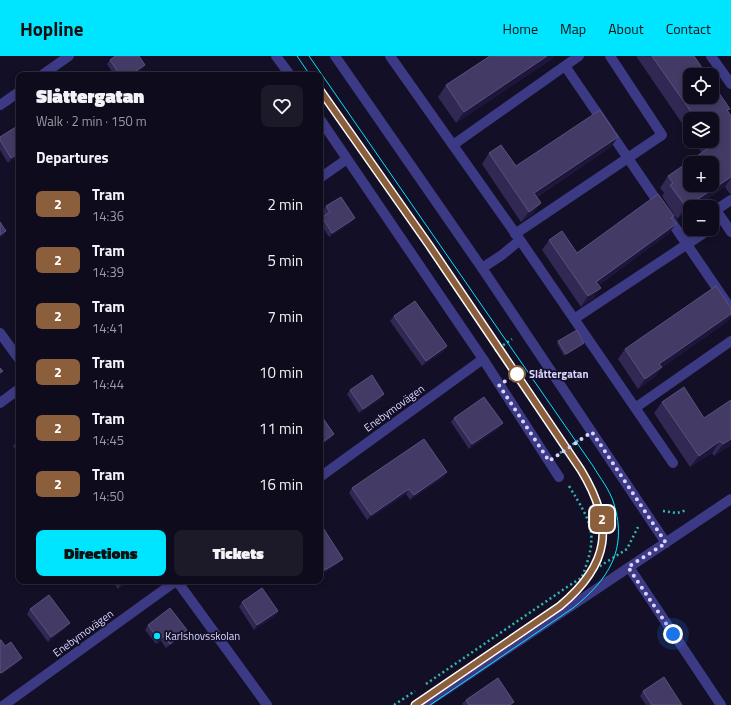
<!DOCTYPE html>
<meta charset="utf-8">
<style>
:root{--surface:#0e0b1c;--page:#1c1929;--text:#f1f3f6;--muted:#9b9ba3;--line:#2e2b3b;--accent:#00e5ff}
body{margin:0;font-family:"Titillium Web",sans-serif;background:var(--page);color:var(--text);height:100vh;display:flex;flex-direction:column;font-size:15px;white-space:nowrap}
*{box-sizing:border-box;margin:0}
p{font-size:13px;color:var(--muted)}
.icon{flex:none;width:22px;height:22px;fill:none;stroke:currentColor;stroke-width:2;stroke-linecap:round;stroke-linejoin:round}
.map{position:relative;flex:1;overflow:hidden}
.side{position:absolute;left:16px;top:16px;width:307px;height:512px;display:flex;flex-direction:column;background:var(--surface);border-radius:8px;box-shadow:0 2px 6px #0003,0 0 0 1px var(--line)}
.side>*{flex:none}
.badge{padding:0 8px;border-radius:6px;font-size:14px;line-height:26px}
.fabs{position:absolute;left:683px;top:12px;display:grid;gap:8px}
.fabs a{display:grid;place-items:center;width:36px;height:36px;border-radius:8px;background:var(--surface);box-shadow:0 2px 6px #0003,0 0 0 1px var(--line);font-size:20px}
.you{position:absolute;width:20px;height:20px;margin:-10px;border:3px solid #fff;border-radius:50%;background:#1a73e8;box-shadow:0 0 0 6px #1a73e833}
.map>.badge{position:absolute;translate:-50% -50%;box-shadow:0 0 0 2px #fff}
h2{padding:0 20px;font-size:15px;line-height:36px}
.round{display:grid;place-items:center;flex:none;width:42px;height:42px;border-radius:8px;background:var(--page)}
.head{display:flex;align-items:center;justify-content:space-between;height:68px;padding:0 20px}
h1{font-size:19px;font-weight:800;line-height:30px}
.action{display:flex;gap:8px;margin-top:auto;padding:8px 20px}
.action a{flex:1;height:46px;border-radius:8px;background:var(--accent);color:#111;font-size:16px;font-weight:800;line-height:46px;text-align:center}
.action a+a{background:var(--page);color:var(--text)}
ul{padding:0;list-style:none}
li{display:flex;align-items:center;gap:12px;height:56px;padding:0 20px}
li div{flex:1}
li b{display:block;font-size:15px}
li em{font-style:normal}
li .badge{min-width:44px;font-weight:700;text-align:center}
header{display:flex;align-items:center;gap:24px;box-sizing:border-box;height:56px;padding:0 20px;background:var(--accent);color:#111}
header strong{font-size:19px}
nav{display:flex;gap:22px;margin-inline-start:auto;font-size:14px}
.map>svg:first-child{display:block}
</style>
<header>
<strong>Hopline</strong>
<nav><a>Home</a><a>Map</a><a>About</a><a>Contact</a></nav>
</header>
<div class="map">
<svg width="731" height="649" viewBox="0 0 731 649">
<rect width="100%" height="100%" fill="#130f26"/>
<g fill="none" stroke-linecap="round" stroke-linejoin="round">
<path stroke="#2fb8b0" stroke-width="2.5" stroke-dasharray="2 3" stroke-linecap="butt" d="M495 295 512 283
M560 397 579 384
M569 430C592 468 599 477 582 521
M663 455 677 457 687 454
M426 628 570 529 627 493 638 471
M394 649 415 635"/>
<path stroke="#3d3a85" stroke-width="10" d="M390 0 520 184 673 407
M711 0 731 28
M565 10 731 253
M453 89 579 0
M731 144 716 154 731 176
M515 178 662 79 610 0
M482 212 502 199 520 184
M574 263 710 173
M635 352 731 285"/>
<path stroke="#3d3a85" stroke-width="10" d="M276 0 290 19
M335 0 482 212 666 487
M42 19 69 0
M0 49 19 36
M320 63 483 303 559 421
M320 122 347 103
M0 277 19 303
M0 347 19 333
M320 421 483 303
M629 511 721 649
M177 525 267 649
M4 649 176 525
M423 649 731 443"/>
<path stroke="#00e5ff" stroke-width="1" d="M297 0 310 19
M309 0 593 410C600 422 610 434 614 448 628 494 608 524 573 552L430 649
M320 34C391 139 466 242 537 348 546 363 556 378 566 392 582 416 599 437 603 466 607 503 586 528 560 550L415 649"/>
</g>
<path fill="#312854" d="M490 0H554L552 3 456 67 438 41 446 29Z
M636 0H694L731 60V138H730L725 131 677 163 662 140 664 137 660 132 668 120 702 97 694 85H712V63H690V79Z
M110 4 145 9 142 13 134 19H114L107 8Z
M19 69V100L8 107 0 94V81Z
M611 91 537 141 534 157 521 166 482 108 489 97 516 110Z
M326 150 351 167 329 181 320 167V164L322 161 325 159 323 155Z
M672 163 676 168 668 178 599 229 594 242 581 251 542 194 549 184 577 197Z
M731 252V260L727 266 661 312 655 321 638 333 618 303 625 293Z
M394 260 444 295 422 310 390 265Z
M558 285 583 289 564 300 557 287Z
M350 334 381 343 359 357 347 338Z
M662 346 704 362 731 389 714 400 712 397 690 411 654 357Z
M454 362 499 372 469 393 451 366Z
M19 383V398L13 390 17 385Z
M444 421 410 444 406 438 367 464 349 437 352 432Z
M320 467 339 507 322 518 320 516Z
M112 525H129L118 533Z
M242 546 278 555 275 560 254 574 239 551Z
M30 553 66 572 48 586 27 558Z
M148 569 184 579 166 592 161 585 156 588 145 574Z
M643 635 682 649H646L640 640Z
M466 644 512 649H463L462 648Z"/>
<path fill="#1d163a" d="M547 0H554L552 3 456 67 464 56Z
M145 9 142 13 134 19H130Z
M618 81 611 91 527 147 534 137Z
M19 97V100L8 107 11 102Z
M731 121V122L725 131 695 151H690V155L677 163 686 151Z
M541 147 534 157 521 166 529 156Z
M355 162 351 167 329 181 332 177Z
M676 168 668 178 589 236 596 226Z
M6 175 3 180 0 182V179Z
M601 232 594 242 581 251 588 240Z
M731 258V260L727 266 661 312 655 321 638 333 645 323 659 308Z
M584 287 583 289 564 300 566 298Z
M447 290 444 295 422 310 426 305Z
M384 338 381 343 359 357 363 353Z
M503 367 499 372 469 393 472 388Z
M334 378 331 383 320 390V388Z
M731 383V389L714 400 723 388Z
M720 385 712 397 690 411 699 400Z
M447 416 444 421 410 444 414 439Z
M409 433 406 438 367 464 371 459Z
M343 503 339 507 322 518 325 514Z
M126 525H129L118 533 121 528Z
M278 555 275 560 254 574 257 569Z
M70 567 66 572 48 586 51 581Z
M187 574 184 579 166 592 170 588Z
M164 580 161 585 156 588 159 584Z
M22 602 19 606 0 620V619L1 617Z"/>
<path fill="#433a66" stroke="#5a527e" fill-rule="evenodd" d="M115 0H139L145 9 130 19H120L110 4Z
M490 0H547L464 56 446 29Z
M652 0H694L707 19H690V41H712V27L730 53 727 54 731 60V121L686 151 670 129 673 127 668 120 713 89 711 85H712V63H696ZM690 107H712V129H690Z
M600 54 618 81 534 137 541 147 529 156 489 97 501 89 516 110Z
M19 69V97L11 102 0 84V81Z
M658 138 674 160 671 162 676 168 596 226 601 232 588 240 549 184 562 175 577 197Z
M341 141 355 162 332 177 322 161 330 156 326 150Z
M0 166 6 175 0 179Z
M716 230 731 252V258L659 308 662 311 645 323 625 293Z
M415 245 447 290 426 305 394 260Z
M577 274 584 287 566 298 558 285Z
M0 312 3 315 0 317Z
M372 319 384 338 363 353 350 334Z
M684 331 704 362 731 344V383L723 388 720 385 699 400 662 346Z
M484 341 503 367 472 388 454 362Z
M320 358 334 378 320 388Z
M19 383V388L17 385Z
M424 383 447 416 414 439 409 433 371 459 352 432Z
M320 467 343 503 325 514 320 506Z
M119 525H126L121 528Z
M262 532 278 555 257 569 242 546Z
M49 539 70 567 51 581 30 553Z
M170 552 187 574 170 588 164 580 159 584 148 569Z
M0 584H1L5 590 11 586 22 602 1 617 0 616Z
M664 621 682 649H652L643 635Z
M498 622 514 646 510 649H469L466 644Z"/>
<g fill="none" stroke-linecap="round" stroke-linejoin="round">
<defs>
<path id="line" d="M320 34 429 189 581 414C615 470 610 508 560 550L415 649"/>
</defs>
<use href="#line" stroke="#fff" stroke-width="9"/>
<use href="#line" stroke="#8b5e3c" stroke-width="6"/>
<path stroke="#d9d4ff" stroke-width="4" stroke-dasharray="0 7.2" d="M517 318 499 329 549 405 592 376 666 487 628 511 673 578"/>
</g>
<circle fill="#fff" stroke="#8b5e3c" stroke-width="2" cx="517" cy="318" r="8"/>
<circle fill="#00e5ff" stroke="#130f26" stroke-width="1.5" cx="157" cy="580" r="4"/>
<g text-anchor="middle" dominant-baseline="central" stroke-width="3.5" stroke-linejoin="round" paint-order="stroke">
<g font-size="11" font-weight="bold" fill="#d9d4ff" stroke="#130f26" text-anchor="start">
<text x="529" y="318">Slåttergatan</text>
</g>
<g font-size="11" fill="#d9d4ff" stroke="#130f26">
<text transform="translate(394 352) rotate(-36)">Enebymovägen</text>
<text transform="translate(83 577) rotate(-36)">Enebymovägen</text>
</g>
<g font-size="11" fill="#d9d4ff" stroke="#130f26" text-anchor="start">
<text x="165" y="580">Karlshovsskolan</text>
</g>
</g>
</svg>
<div class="fabs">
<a><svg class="icon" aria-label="locate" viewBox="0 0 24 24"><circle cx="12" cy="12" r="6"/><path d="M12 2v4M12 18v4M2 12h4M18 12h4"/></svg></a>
<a><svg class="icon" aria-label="layers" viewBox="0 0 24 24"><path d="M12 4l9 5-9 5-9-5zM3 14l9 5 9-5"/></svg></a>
<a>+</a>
<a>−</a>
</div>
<div class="you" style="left:673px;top:578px"></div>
<b class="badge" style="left:602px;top:463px;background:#8b5e3c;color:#fff">2</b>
<section class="side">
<div class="head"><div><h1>Slåttergatan</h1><p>Walk · 2 min · 150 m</p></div><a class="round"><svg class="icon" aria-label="heart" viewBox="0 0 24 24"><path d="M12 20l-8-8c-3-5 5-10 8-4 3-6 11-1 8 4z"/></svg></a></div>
<h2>Departures</h2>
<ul>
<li><span class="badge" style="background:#8b5e3c;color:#fff">2</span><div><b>Tram</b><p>14:36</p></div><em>2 min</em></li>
<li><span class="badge" style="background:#8b5e3c;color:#fff">2</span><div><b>Tram</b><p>14:39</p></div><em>5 min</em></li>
<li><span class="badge" style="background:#8b5e3c;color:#fff">2</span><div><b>Tram</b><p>14:41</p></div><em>7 min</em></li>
<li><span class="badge" style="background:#8b5e3c;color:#fff">2</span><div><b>Tram</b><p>14:44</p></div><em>10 min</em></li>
<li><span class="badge" style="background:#8b5e3c;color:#fff">2</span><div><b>Tram</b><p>14:45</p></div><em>11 min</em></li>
<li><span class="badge" style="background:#8b5e3c;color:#fff">2</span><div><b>Tram</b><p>14:50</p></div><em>16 min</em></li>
</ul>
<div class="action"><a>Directions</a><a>Tickets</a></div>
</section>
</div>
